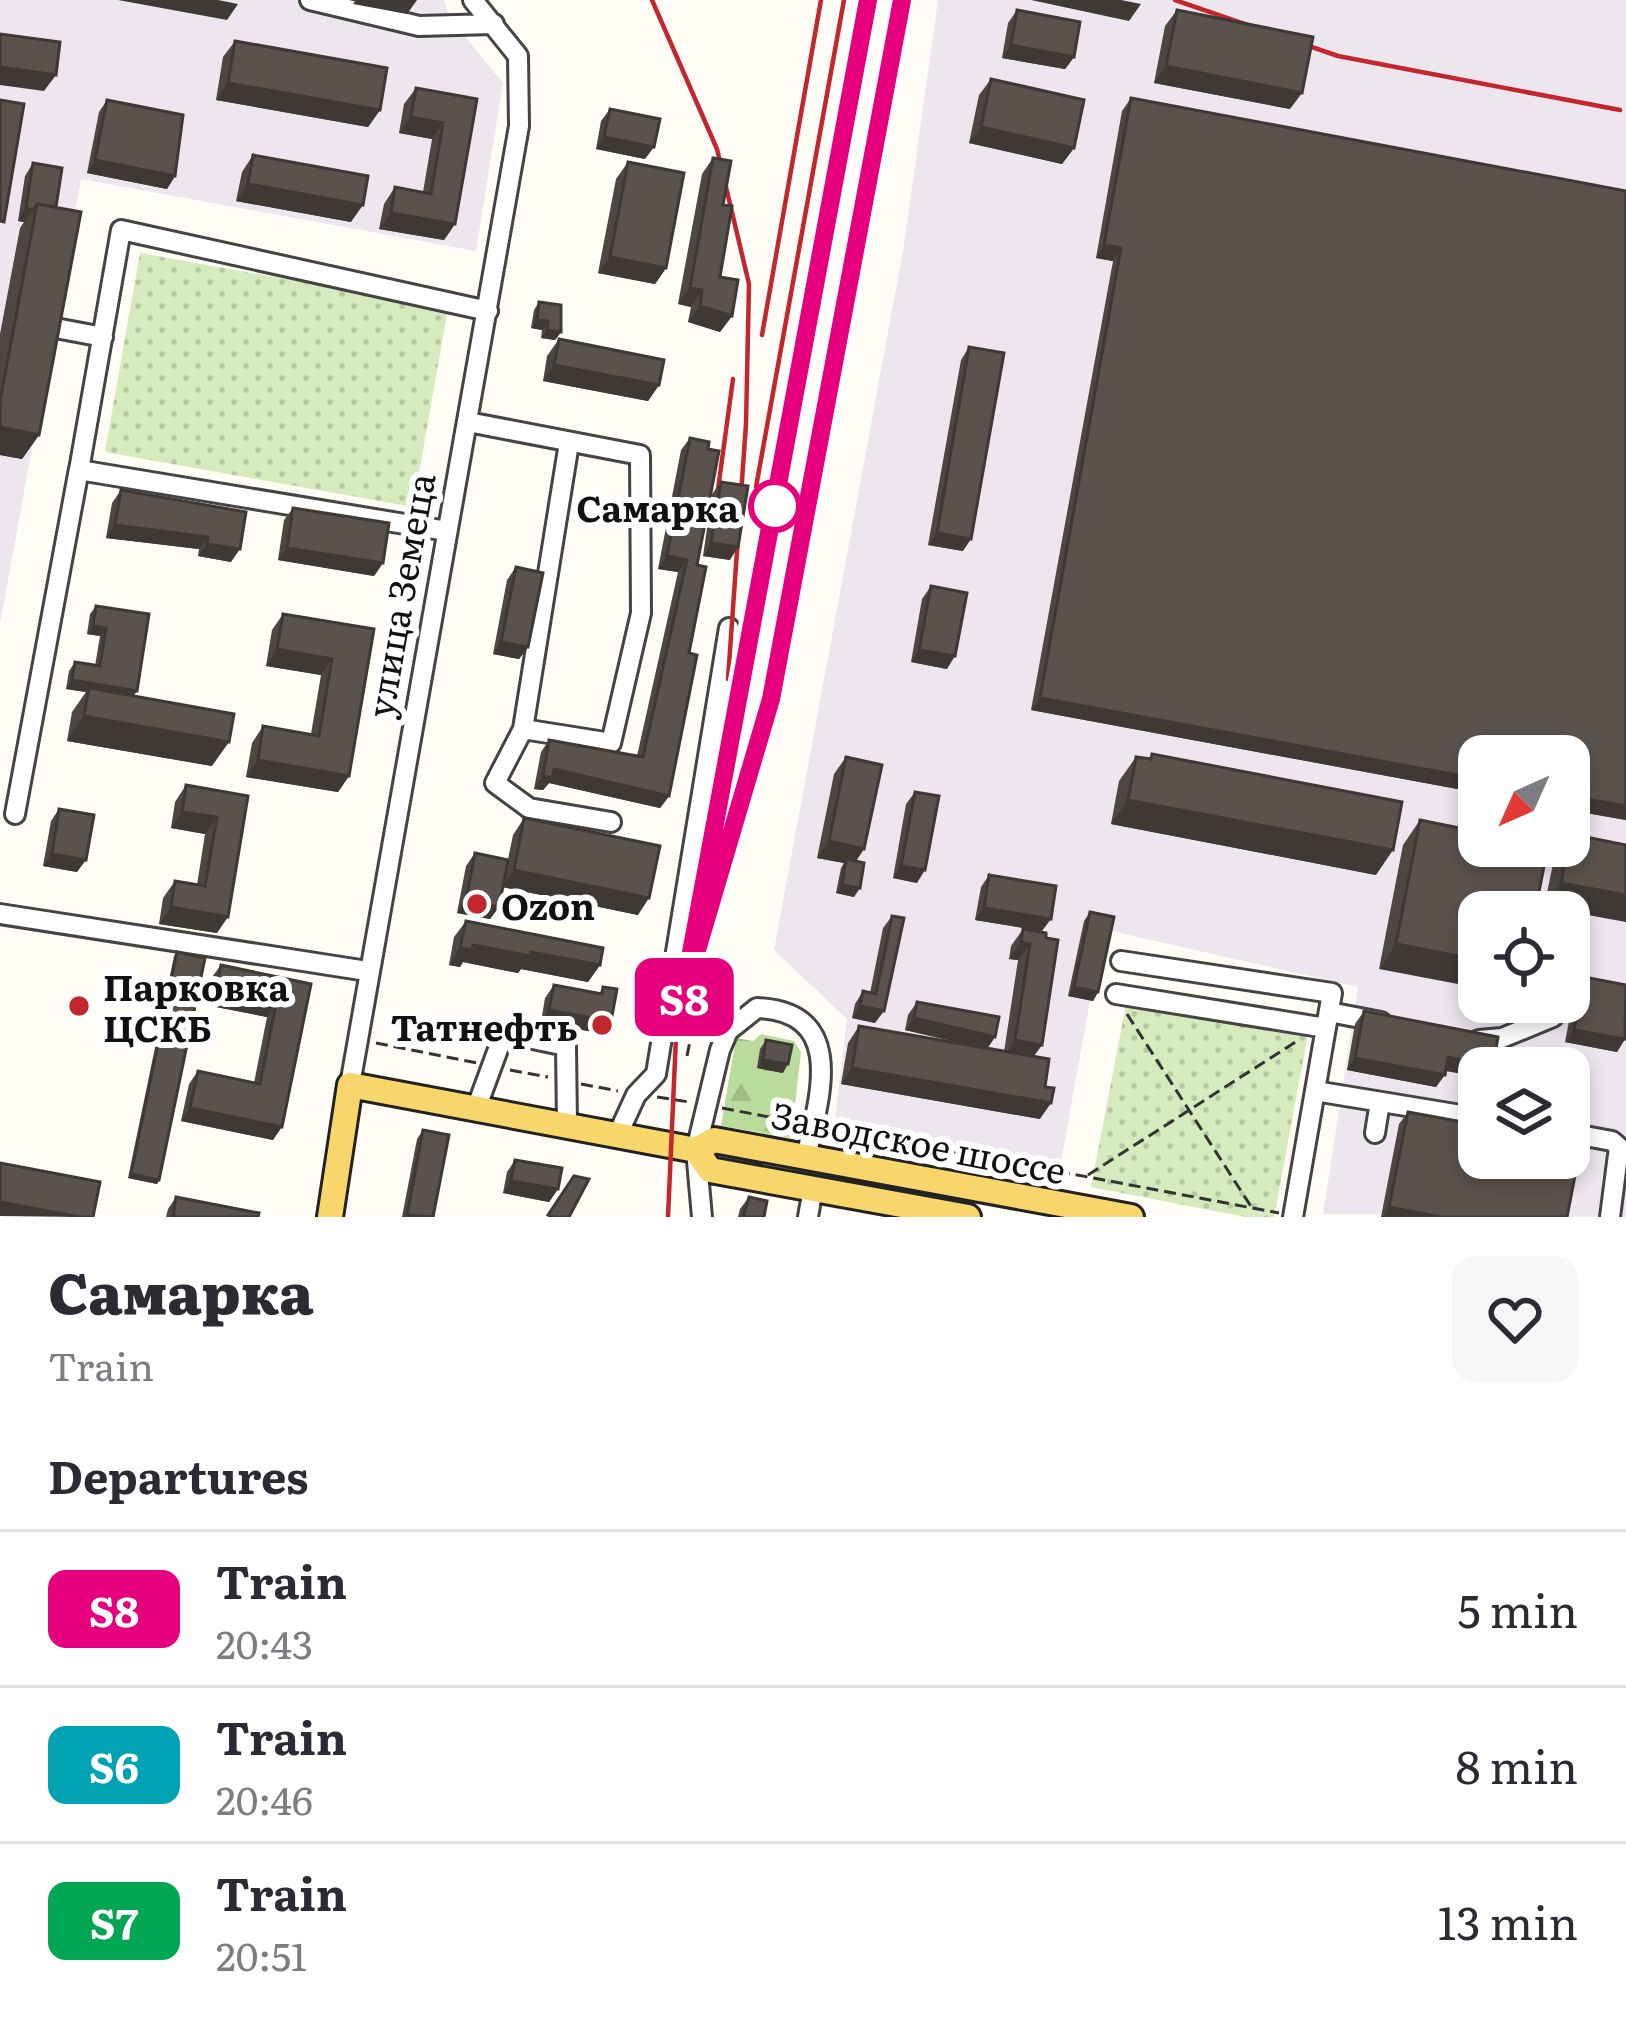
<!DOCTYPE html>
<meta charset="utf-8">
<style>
:root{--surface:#fff;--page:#f7f7f7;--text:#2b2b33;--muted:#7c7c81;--line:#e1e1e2}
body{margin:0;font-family:Literata,serif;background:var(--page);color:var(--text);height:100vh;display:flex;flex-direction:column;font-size:45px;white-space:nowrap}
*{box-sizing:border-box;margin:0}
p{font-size:39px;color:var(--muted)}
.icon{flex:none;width:66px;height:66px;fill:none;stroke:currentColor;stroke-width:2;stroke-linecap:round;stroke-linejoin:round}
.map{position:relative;height:1217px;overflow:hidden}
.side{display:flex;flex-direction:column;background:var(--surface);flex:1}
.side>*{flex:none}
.badge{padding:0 24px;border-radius:18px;font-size:42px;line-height:78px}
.needle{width:78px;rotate:225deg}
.tools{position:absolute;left:1458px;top:735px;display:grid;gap:24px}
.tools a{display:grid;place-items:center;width:132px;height:132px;border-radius:24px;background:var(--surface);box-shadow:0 6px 18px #0003;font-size:60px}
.map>.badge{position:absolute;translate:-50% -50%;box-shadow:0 0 0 6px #fff}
h2{padding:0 48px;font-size:45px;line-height:108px}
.round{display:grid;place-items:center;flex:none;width:126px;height:126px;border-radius:24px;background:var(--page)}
.summary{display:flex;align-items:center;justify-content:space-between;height:204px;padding:0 48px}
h1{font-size:57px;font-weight:800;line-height:90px}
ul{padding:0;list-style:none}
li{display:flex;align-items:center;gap:36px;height:156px;padding:0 48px;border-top:3px solid var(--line)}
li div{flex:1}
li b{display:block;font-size:45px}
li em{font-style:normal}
li .badge{min-width:132px;font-weight:700;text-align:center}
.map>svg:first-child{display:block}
</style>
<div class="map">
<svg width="1626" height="1217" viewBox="0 0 1626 1217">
<defs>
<pattern id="forest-firs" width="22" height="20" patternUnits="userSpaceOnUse" patternTransform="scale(3)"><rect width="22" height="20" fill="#b9dc9c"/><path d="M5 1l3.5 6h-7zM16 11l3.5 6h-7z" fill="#9ebc85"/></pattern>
<pattern id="park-dots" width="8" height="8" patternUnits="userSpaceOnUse" patternTransform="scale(3)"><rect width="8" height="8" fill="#d5ebbd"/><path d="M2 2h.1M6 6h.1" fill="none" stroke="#b6c8a1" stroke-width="1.8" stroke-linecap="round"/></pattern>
</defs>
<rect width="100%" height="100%" fill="#fffdf5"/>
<path fill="#eee6ef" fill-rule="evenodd" d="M0 0H444L449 17 503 83 476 251 81 179 0 624Z
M938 0H1626V1217L1323 1214 1358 987 1103 929 1060 1167 833 1135 847 1019 774 950 903 251ZM1479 756H1569V846H1479ZM1479 912H1569V1002H1479ZM1479 1068H1569V1158H1479Z"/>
<path fill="url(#forest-firs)" d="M761 1034 794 1041 801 1052 791 1138 721 1126 736 1038 753 1041Z"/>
<path fill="url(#park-dots)" d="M140 253 448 308 413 507 105 452Z
M1126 1005 1308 1034 1274 1217H1246L1091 1187Z"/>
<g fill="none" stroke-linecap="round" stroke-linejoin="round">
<defs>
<path id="minor" d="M310 0 419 26 494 24
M45 326 103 337
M468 422 640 455 641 613 611 743 523 729 569 443
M447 531 79 470 121 230 488 311
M523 729 495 783 529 808 611 822
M15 814 79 469
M0 914 367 971
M1121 961 1332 993 1293 1217
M1116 994 1326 1028
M1329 1012 1381 1022
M1479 1040 1502 1038 1553 1017
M350 1085 519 126 518 56 473 0
M1315 1091 1479 1118
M476 1109 504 1033 566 1046 567 1124
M619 1132 636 1095 656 1074 729 628
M1375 1133 1380 1102
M1569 1133 1612 1141 1619 1147 1610 1217
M702 1217 696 1150 720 1050 728 1031 757 1008C847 1012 820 1096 806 1157
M808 1217 813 1188"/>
<path id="major" d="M696 1150 714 1140 1131 1217
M330 1217 350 1085 696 1150 710 1170 968 1217"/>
</defs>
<use href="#minor" stroke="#444" stroke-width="24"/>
<use href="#major" stroke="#222" stroke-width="30"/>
<path stroke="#333" stroke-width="3" stroke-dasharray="12 6" stroke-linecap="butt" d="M1127 1014 1252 1208
M376 1043 477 1063
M687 1056 697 1006
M510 1070 548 1077
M581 1084 618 1091
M657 1097 689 1102
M722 1108 795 1122
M828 1128 1279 1213
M1088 1175 1297 1041"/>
<use href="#minor" stroke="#fff" stroke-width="18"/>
<use href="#major" stroke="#f9d66b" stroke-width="24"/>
<path stroke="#c4262e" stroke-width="4.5" d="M652 0 717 149 749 284 746 424 728 679
M1175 0 1338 56 1620 110
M762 335 821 0
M756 487 844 0
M718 489 733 379
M722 865 771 699 902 0
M668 1217 676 1037 868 0"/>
</g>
<path fill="#4d4742" d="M1017 10 1074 57 1065 69 1002 58 1008 23Z
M1177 10 1290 109 1154 83 1165 26Z
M235 41 380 110 368 127 216 100 223 57Z
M991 79 1074 148 1062 164 969 143 979 95Z
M416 88 477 99 455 224 444 240 379 229 384 204 395 187 423 192 432 139 399 133 404 104Z
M1131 98 1626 191V820L1569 810 1479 756V793L1031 710 1113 261 1096 258 1122 111Z
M107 100 175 176 167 189 87 173 99 112Z
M610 109 645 159 596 149 601 121Z
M253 155 351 222 236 201 242 172Z
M713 158 723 205 720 277 732 316 720 332 688 322 691 307 678 304 702 174Z
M628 162 666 268 655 284 598 273 616 179Z
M33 163 56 207 39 435 22 459 0 455V334L20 228 24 222 18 221 25 176Z
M539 302 561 332 555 340 541 338 542 330 531 328 534 310Z
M559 339 659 385 648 401 543 381 547 356Z
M969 347 963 551 928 545 961 360Z
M690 438 697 565 689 653 669 796 660 808 549 783 543 790 534 789 541 752 549 740 637 756 678 572 658 569 681 450Z
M721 482 730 560 703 556 712 494Z
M121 490 246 512 231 562 198 556 199 549 106 538 112 503Z
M293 508 383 563 374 576 278 560 284 520Z
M516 567 528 647 519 659 493 654 507 580Z
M931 586 947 669 911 662 922 599Z
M96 606 137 691 133 696 212 766 67 741 72 712 86 692 66 689 69 671 75 662 95 666 100 636 87 634 90 614Z
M283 614 374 629 349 776 338 792 246 777 252 743 263 726 311 734 321 675 266 666 272 630Z
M1152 754 1376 875 1111 824 1119 781 1136 757 1148 759Z
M846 757 864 849 856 861 854 897 836 893 841 868 844 863 817 858 834 774Z
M186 785 248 796 217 933 159 924 163 898 175 881 197 885 205 834 171 828 175 802Z
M915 792 917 883 893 878 906 804Z
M59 809 77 872 43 866 51 821Z
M524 818 638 915 503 887 499 907 490 919 457 913 466 866 475 853 508 859 513 835Z
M1420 820 1479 832 1379 969 1403 845Z
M1571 834 1626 845 1544 907 1554 859 1562 846H1569Z
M989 875 1042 931 975 920 981 887Z
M1090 912 1098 992 1093 1001 1068 996 1084 921Z
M892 916 875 1023 852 1018 855 1004 863 991 870 993 883 928Z
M466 921 600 965 588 982 521 969 518 973 463 962 460 967 449 965 454 937Z
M1023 929 1046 933 1042 1045 1033 1057 1040 1119 841 1084 848 1043 859 1026 977 1047 905 1030 908 1015 917 1002 995 1037 987 1048 1004 1052 1018 960 1009 959 1011 946Z
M177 952 159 1180 157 1184 128 1178 174 956Z
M221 965 311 984 273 1140 181 1121 189 1084 198 1071 254 1083 267 1017 206 1005 212 977Z
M1584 977 1625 1039 1617 1052 1565 1042 1575 990Z
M554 985 599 994 603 987V1028L597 1027 593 1032 541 1022 545 998Z
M1364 1011 1446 1071 1436 1087 1347 1070 1355 1024Z
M766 1040 783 1073 757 1068 760 1049Z
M1408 1112 1567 1217H1381L1399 1124Z
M423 1130 433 1217H402L417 1139Z
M515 1160 558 1189 549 1202 503 1193 507 1172Z
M176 1197 258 1217H166L168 1209Z
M749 1197 764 1217H738L740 1209Z"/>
<path fill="#3f3936" d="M118 0H218L238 4 227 20Z
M356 0H417L407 14 353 4Z
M1031 0H1121L1141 4 1129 21Z
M1011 45 1074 57 1065 69 1002 58Z
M1166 66 1302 93 1290 109 1154 83Z
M0 67 56 75 44 91 0 85Z
M228 83 380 110 368 127 216 100Z
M411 117 443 123 432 139 399 133Z
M981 127 1074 148 1062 164 969 143Z
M604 137 654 147 645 159 596 149Z
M95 160 175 176 167 189 87 173Z
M248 184 363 205 351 222 236 201Z
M26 208 33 210 24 222 18 221Z
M391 213 455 224 444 240 379 229Z
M1104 245 1121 248 1113 261 1096 258Z
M610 257 666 268 655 284 598 273Z
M690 288 702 290 691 307 678 304Z
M700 306 732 316 720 332 688 322Z
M537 320 548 321 542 330 531 328Z
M547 330 561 332 555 340 541 338Z
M554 365 659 385 648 401 543 381Z
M0 427 39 435 22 459 0 455Z
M115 525 208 537 199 549 106 538Z
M937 533 971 539 963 551 928 545Z
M711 543 738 547 730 560 703 556Z
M207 544 240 549 231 562 198 556Z
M287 548 383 563 374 576 278 560Z
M667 556 687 560 678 572 658 569Z
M93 626 106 628 100 636 87 634Z
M501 642 528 647 519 659 493 654Z
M277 649 332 659 321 675 266 666Z
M919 650 955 656 947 669 911 662Z
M72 680 137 691 131 699 89 688 86 692 66 689Z
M1040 698 1479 779V793L1031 710Z
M84 716 229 742 212 766 67 741Z
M258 760 349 776 338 792 246 777Z
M554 769 669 796 660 808 549 783 543 790 534 789 543 776Z
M1569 796 1626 806V820L1569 810Z
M1128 800 1393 850 1376 875 1111 824Z
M182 812 217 817 205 834 171 828Z
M829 841 864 849 853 865 846 859 844 863 817 858Z
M52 854 86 860 77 872 43 866Z
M901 866 925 870 917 883 893 878Z
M514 870 649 898 638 915 502 887Z
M1561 883 1626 895V922L1544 907Z
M842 885 860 888 854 897 836 893Z
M466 900 499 907 490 919 457 913Z
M171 907 228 917 217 933 159 924Z
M984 908 1051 919 1042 931 975 920Z
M1021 942 1030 944 1018 960 1009 959Z
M1396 944 1479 960V988L1379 969Z
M473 945 531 952 600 965 588 982 521 969 518 973 463 962 460 967 449 965 460 948Z
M1074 987 1098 992 1093 1001 1068 996Z
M215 992 276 1005 267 1017 206 1005Z
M860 1006 884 1011 875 1023 852 1018Z
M549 1010 612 1016 603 1028 597 1027 593 1032 541 1022Z
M914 1018 995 1037 987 1049 905 1030Z
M1574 1030 1625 1039 1617 1052 1565 1042Z
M1015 1040 1042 1045 1030 1061 1004 1057Z
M1448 1057 1493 1066 1492 1068H1479V1077L1440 1070Z
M1355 1058 1445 1075 1436 1087 1347 1070Z
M763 1060 788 1064 783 1073 757 1068Z
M852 1068 1051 1103 1040 1119 841 1084Z
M190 1108 282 1127 273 1140 181 1121Z
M131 1174 159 1180 157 1184 128 1178Z
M511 1181 558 1189 549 1202 503 1193Z
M0 1202 80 1217 0 1216Z
M1389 1207 1441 1217H1383Z"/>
<path fill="#5a524d" stroke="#3f3936" stroke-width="3" d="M1017 10 1080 22 1074 57 1011 45Z
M1177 10 1313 37 1302 93 1166 66Z
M0 34 60 42 56 75 0 67Z
M235 41 387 68 380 110 228 83Z
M991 79 1084 100 1074 148 981 127Z
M416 88 477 99 455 224 391 213 395 187 431 194 443 123 411 117Z
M1131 98 1626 191V806L1569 796V756H1479V779L1040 698 1121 248 1104 245Z
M0 100 24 104 4 222 0 221Z
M107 100 183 115 175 176 95 160Z
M610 109 660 119 654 147 604 137Z
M253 155 368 176 363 205 248 184Z
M713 158 731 161 723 205 732 206 720 277 738 280 732 316 700 306 702 290 690 288Z
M628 162 684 173 666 268 610 257Z
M33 163 62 168 56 207 37 204 33 210 26 208Z
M37 204 81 212 39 435 0 427V401Z
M539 302 561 305V332L547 330 548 321 537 320Z
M559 339 664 360 659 385 554 365Z
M969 347 1004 353 971 539 937 533Z
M690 438 709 442 708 449 719 451 697 565 706 567 689 653 697 655 669 796 554 769 552 778 543 776 549 740 643 757 687 560 667 556Z
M721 482 748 486 738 547 711 543Z
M121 490 246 512 240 549 207 544 208 537 115 525Z
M293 508 389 523 383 563 287 548Z
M516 567 543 573 528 647 501 642Z
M931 586 967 593 955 656 919 650Z
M96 606 149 614 137 691 72 680 75 662 100 666 106 628 93 626Z
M283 614 374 629 349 776 258 760 263 726 319 736 332 659 277 649Z
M89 688 234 714 229 742 84 716Z
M1152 754 1402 802 1393 850 1128 800 1136 757 1151 759Z
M846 757 882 765 864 849 829 841Z
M186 785 248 796 228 917 171 907 175 881 205 886 217 817 182 812Z
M915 792 939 796 925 870 901 866Z
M59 809 94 815 86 860 52 854Z
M524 818 660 846 649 898 514 870Z
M1420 820 1479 832V846H1548L1535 912H1479V960L1396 944Z
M1571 834 1626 845V895L1561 883Z
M475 853 508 860 499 907 466 900Z
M846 859 864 863 860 888 842 885Z
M989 875 1056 886 1051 919 984 908Z
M1090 912 1114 917 1098 992 1074 987Z
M892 916 904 918 884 1011 860 1006 863 991 876 994Z
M466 921 603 948 600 965 531 952 530 956 473 945 472 950 460 948Z
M1023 929 1046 933V938L1058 940 1042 1045 1015 1040 1030 944 1021 942Z
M177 952 205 958 159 1180 131 1174Z
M221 965 311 984 282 1127 190 1108 198 1071 260 1084 276 1005 215 992Z
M1584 977 1626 985 1625 1039 1574 1030Z
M554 985 602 994 603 987 617 989 612 1016 603 1014 602 1020 549 1010Z
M917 1002 999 1017 995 1037 914 1018Z
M1364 1011 1498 1037 1493 1066 1448 1057 1445 1075 1355 1058Z
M859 1026 1049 1059 1045 1087 1054 1088 1051 1103 852 1068Z
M766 1040 792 1045 788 1064 763 1060Z
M1408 1112 1479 1125V1158H1569V1143L1581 1145 1567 1217H1441L1389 1207Z
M423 1130 449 1135 433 1217 407 1215Z
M515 1160 562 1168 558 1189 511 1181Z
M0 1163 100 1182 93 1217H80L0 1202Z
M574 1176 589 1179 569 1217H551L548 1215Z
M176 1197 259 1213 258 1217H173Z
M749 1197 767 1201 764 1217H743Z"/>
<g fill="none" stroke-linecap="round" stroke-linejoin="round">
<defs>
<path id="line" d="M868 0 682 1001 771 699 902 0"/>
</defs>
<use href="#line" stroke="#fff" stroke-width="27"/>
<use href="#line" stroke="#e6007e" stroke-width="18"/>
</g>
<circle fill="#fff" stroke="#e6007e" stroke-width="6" cx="775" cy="506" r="24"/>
<g fill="#c4262e" stroke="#fff" stroke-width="4.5">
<circle cx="477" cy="904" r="12"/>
<circle cx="79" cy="1006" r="12"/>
<circle cx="602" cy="1025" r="12"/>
</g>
<g text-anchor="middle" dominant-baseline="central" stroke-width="12" stroke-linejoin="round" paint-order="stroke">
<g font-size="36" font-weight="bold" fill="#111" stroke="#fff" text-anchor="end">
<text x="739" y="506">Самарка</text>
</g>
<g font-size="36" fill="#111" stroke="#fff">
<text transform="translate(399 595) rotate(-80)">улица Земеца</text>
<text transform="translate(919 1141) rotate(11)">Заводское шоссе</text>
</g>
<g font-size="36" font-weight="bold" fill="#111" stroke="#fff" text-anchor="start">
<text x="501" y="904">Ozon</text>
<text x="103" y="985">Парковка<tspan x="103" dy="41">ЦСКБ</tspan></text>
<text x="578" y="1025" text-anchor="end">Татнефть</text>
</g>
</g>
</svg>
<div class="tools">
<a><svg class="needle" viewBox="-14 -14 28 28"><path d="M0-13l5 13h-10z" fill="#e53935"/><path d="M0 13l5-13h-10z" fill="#7c7c81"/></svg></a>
<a><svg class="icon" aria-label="locate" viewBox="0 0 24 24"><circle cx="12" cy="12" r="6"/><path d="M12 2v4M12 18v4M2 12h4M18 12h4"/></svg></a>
<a><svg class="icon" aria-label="layers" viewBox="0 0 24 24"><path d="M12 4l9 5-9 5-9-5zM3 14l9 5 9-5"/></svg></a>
</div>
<b class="badge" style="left:684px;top:997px;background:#e6007e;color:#fff">S8</b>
</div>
<section class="side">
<div class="summary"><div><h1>Самарка</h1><p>Train</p></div><a class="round"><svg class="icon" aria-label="heart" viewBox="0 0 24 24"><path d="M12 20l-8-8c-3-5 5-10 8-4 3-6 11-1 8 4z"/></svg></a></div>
<h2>Departures</h2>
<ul>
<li><span class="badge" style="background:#e6007e;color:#fff">S8</span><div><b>Train</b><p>20:43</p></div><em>5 min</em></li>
<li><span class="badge" style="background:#00a3b4;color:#fff">S6</span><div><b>Train</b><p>20:46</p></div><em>8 min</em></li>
<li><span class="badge" style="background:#00a651;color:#fff">S7</span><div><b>Train</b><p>20:51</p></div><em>13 min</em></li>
</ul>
</section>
